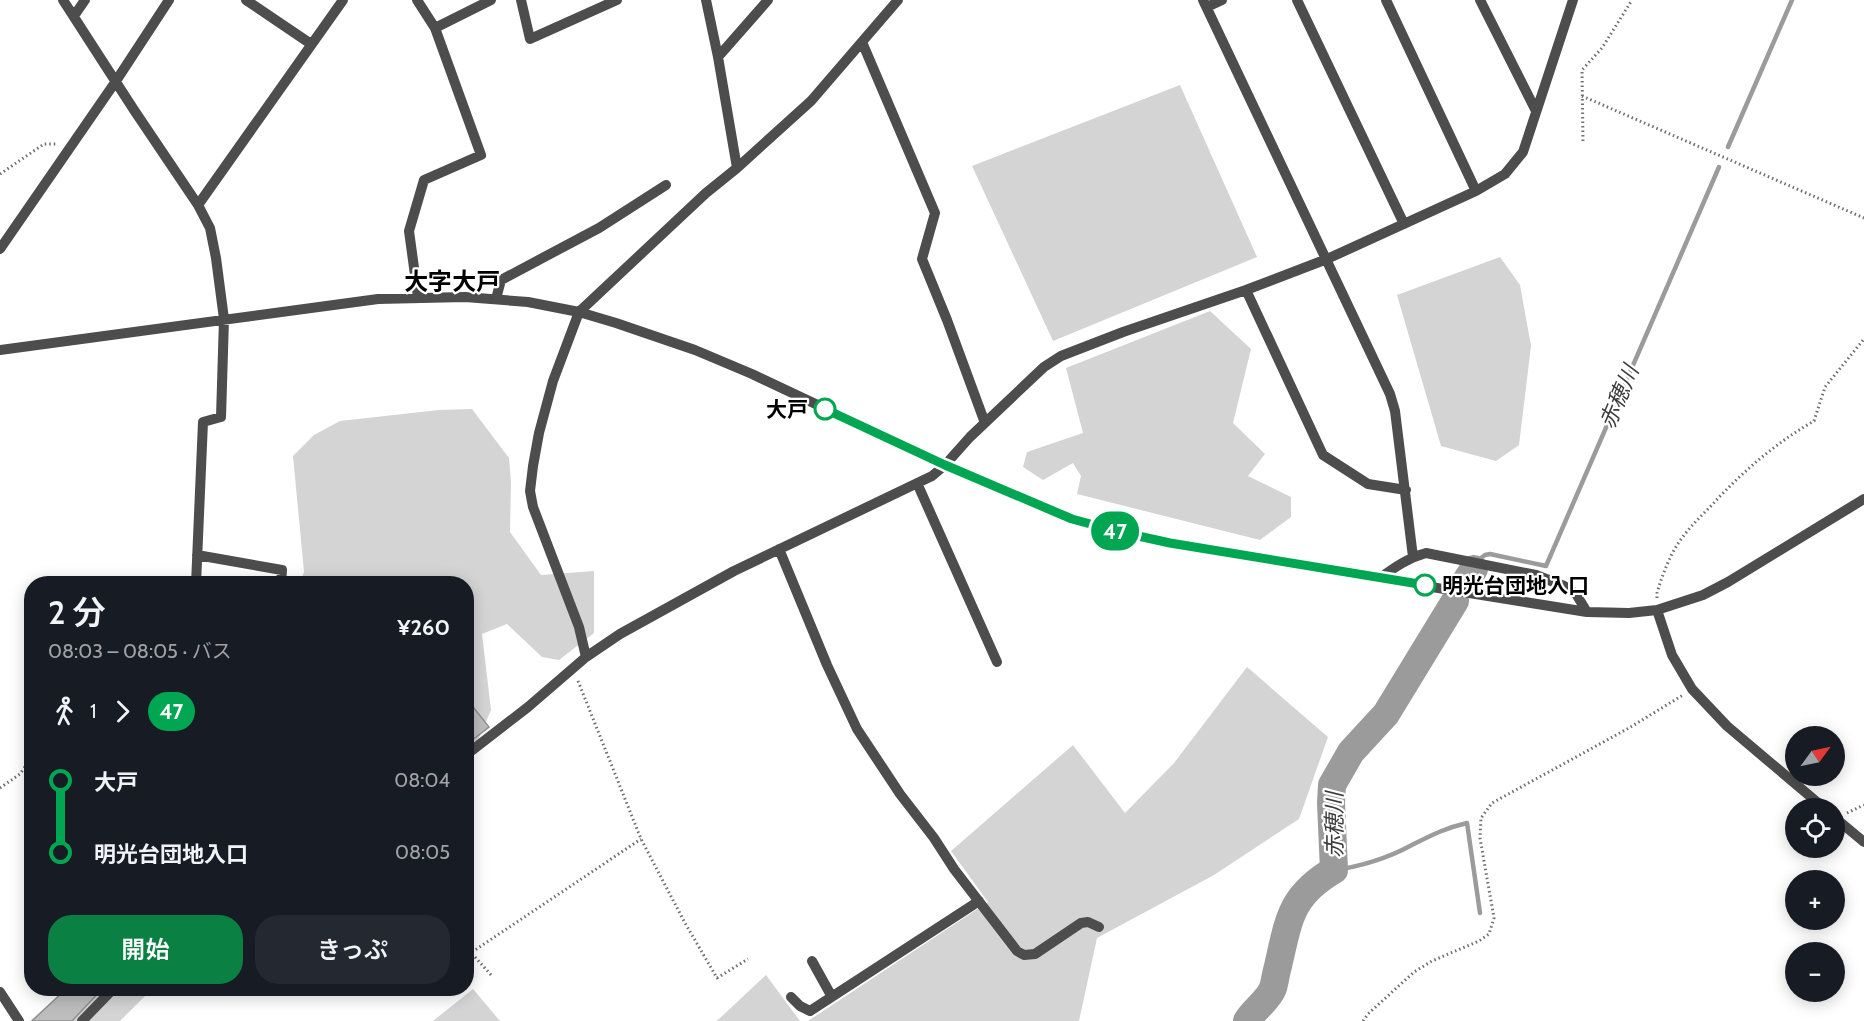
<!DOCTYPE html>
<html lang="ja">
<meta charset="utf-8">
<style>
:root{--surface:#171b24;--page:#242831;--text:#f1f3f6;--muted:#9ea1a6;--accent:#0b8043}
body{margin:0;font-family:Cabin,"Noto Sans JP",sans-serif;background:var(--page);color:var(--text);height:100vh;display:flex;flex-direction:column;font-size:22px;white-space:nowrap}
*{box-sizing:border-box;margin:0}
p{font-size:20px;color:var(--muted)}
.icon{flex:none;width:33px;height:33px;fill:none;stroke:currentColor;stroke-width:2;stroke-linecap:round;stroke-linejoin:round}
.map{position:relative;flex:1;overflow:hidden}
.details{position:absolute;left:24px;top:576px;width:450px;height:420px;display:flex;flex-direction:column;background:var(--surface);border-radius:24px;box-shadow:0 3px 15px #0003}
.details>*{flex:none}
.badge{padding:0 12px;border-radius:20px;font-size:21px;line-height:39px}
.needle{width:39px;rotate:57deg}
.buttons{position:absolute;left:1785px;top:726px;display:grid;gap:12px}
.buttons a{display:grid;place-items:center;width:60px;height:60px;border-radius:50%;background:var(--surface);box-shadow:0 3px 15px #0003;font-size:30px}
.map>.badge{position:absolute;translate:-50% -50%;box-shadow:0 0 0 3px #fff}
.legs{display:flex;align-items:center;gap:9px;height:66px;padding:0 24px;font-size:20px}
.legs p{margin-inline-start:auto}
.headline{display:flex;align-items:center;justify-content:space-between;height:102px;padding:0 24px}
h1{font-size:33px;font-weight:600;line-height:45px}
.button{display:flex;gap:12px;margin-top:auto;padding:12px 24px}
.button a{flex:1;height:69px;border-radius:24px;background:var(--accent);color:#fff;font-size:24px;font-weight:600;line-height:69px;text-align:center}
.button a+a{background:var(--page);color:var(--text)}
ul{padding:0 24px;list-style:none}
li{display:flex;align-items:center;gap:21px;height:72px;font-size:22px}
li i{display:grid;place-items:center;width:9px;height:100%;margin:0 8px;background:currentColor}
li i::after{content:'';width:15px;height:15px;margin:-8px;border:4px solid;border-radius:50%;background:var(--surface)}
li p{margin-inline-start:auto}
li:first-child i{background:linear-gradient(#0000 50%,currentColor 0)}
li:last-child i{background:linear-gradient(currentColor 50%,#0000 0)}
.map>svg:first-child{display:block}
</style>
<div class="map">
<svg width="1864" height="1021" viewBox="0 0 1864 1021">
<rect width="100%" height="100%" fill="#fff"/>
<path fill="#d4d4d4" d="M1180 85 1257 257 1053 341 972 166Z
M1500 257 1520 285 1531 346 1519 445 1496 461 1441 446 1397 295Z
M1210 311 1251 349 1233 423 1265 454 1248 476 1291 497V517L1260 540 1077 494 1081 476 1073 463 1043 480 1023 467 1027 452 1083 433 1066 368Z
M472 409 509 458 511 482 510 532 541 575 594 571V633L559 660 542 657 507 624 482 634 491 710 467 765 466 584 300 583 304 572 293 456 314 435 340 421 439 410Z
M1247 667 1328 737 1299 819 1214 875 1097 938 1079 1021H808L988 902 951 851 1073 745 1125 813 1174 763Z
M766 975 800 1021H716L719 1019Z
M66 989H152L120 1021H30Z
M473 989 500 1021H433Z"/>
<path fill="#0003" d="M371 576 376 584H361Z"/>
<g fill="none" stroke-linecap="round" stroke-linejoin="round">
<path stroke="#9b9b9b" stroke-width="4.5" d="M1728 147 1792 0
M1481 558 1485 555 1490 554 1546 566 1719 167
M1334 870C1359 867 1388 858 1410 846 1430 836 1445 828 1467 823L1480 913"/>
<path stroke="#9b9b9b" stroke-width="28" d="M1467 579 1474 569
M1247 1021C1254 1009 1268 1001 1273 988 1275 981 1276 973 1278 966 1289 919 1290 896 1334 870L1331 803 1332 785 1351 752 1386 714 1455 601"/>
</g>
<path fill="#bdbdbd" stroke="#919191" stroke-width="1.5" d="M466 698 489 727 466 745Z
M67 988H103L72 1021H32Z"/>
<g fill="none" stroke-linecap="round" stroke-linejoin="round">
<path stroke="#6f6f6f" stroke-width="3" stroke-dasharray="1.5 3" stroke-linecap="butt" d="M1582 96 1864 218
M1583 141 1582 70 1602 48 1632 0
M0 174 44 144H58
M1657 598V593C1662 576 1669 557 1679 542 1688 529 1699 518 1710 507 1741 473 1774 444 1814 421L1825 387 1864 339
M578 681 641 839 685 923 717 978 748 959
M0 788 20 774 32 757
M1847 813 1864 805
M466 947 492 976
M472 952 641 839
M1363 1021 1368 1014 1414 972 1432 961 1479 941 1489 934 1494 918 1480 838 1481 818 1492 803 1629 728 1683 695"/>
<path stroke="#4d4d4d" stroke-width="10" d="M63 0 134 110 198 205 210 228 216 258 224 319 221 417 203 422 196 584
M246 0 311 44
M417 0 435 28 481 155 424 180 409 231 418 297
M521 0 530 39 617 0
M706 0 718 57 737 168
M1203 0 1390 394 1395 411 1413 557
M1297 0 1404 224
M1386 0 1476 191
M1480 0 1536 111
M1207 7 1222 0
M74 16 85 0
M435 28 491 0
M862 42 935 213 922 259 947 320 985 423
M718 57 768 0
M198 205 343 0
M0 249 116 81 169 0
M1246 290 1323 455 1368 484 1406 490
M496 299 501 280 599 228 666 185
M0 350 378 299 465 297 528 302 579 312 616 323 695 350 752 374 945 465 1019 498 1072 519 1121 532 1251 558 1587 612 1629 613 1657 610 1703 595 1728 582 1864 499
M917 483 997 662
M779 549 827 665 857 729 900 794 934 838 954 869 1017 951 1024 955 1035 954 1081 923 1088 922 1099 927
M197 555 282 570 281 584
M1380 578C1395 567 1408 558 1426 553L1536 575 1564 586 1576 594 1587 612
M1657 610 1672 655 1692 689 1727 726 1824 808
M586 657 579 627 533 507 530 491 533 466 539 433 553 381 579 312 706 193 737 168 811 101 898 0
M466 755 528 707 586 657 620 634 734 571 932 476 945 465 970 437 1044 367 1061 356 1123 332 1246 290 1327 259 1476 191 1505 174 1523 152 1573 0
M1834 817 1864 842
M812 961 832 997
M227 988H231
M0 992 19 1021
M791 997 800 1006 810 1011 979 901
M82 1021 114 988"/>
</g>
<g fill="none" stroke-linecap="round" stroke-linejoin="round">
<defs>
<path id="line-1" d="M825 409 945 465 1072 519 1120 532 1170 543 1425 585"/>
</defs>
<use href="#line-1" stroke="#fff" stroke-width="14"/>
<use href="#line-1" stroke="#00a651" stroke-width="9"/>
</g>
<g fill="#fff" stroke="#00a651" stroke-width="3">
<circle cx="825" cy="409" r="10"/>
<circle cx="1425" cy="585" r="10"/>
</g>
<g text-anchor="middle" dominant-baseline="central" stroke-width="4.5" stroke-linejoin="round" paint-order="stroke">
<g font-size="21" font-weight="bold" fill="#000" stroke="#fff" text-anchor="end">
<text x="808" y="409">大戸</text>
<text x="1442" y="585" text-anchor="start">明光台団地入口</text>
</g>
<g font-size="22" font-style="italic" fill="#3c3c3c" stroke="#fff">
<text transform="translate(1619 397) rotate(-67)">赤穂川</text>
<text transform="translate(1334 825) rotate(-90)">赤穂川</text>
</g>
<g font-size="24" font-weight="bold" fill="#000" stroke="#fff">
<text x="452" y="281">大字大戸</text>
</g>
</g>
</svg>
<div class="buttons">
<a><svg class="needle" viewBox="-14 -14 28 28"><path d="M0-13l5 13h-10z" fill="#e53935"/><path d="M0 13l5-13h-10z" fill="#9ea1a6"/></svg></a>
<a><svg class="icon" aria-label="locate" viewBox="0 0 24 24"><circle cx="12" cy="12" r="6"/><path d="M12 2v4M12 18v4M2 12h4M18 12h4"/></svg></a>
<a>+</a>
<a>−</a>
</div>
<b class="badge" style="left:1115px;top:531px;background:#00a651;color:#fff">47</b>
<section class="details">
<div class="headline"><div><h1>2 分</h1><p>08:03 – 08:05 · バス</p></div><b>¥260</b></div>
<div class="legs"><svg class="icon" aria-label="walk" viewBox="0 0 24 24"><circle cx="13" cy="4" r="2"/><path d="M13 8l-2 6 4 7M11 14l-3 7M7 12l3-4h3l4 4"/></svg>1<svg class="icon" aria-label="forward" viewBox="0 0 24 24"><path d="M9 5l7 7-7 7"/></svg><b class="badge" style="background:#00a651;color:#fff">47</b></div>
<ul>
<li><i style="color:#00a651"></i><b>大戸</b><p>08:04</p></li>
<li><i style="color:#00a651"></i><b>明光台団地入口</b><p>08:05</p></li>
</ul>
<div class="button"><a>開始</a><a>きっぷ</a></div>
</section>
</div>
